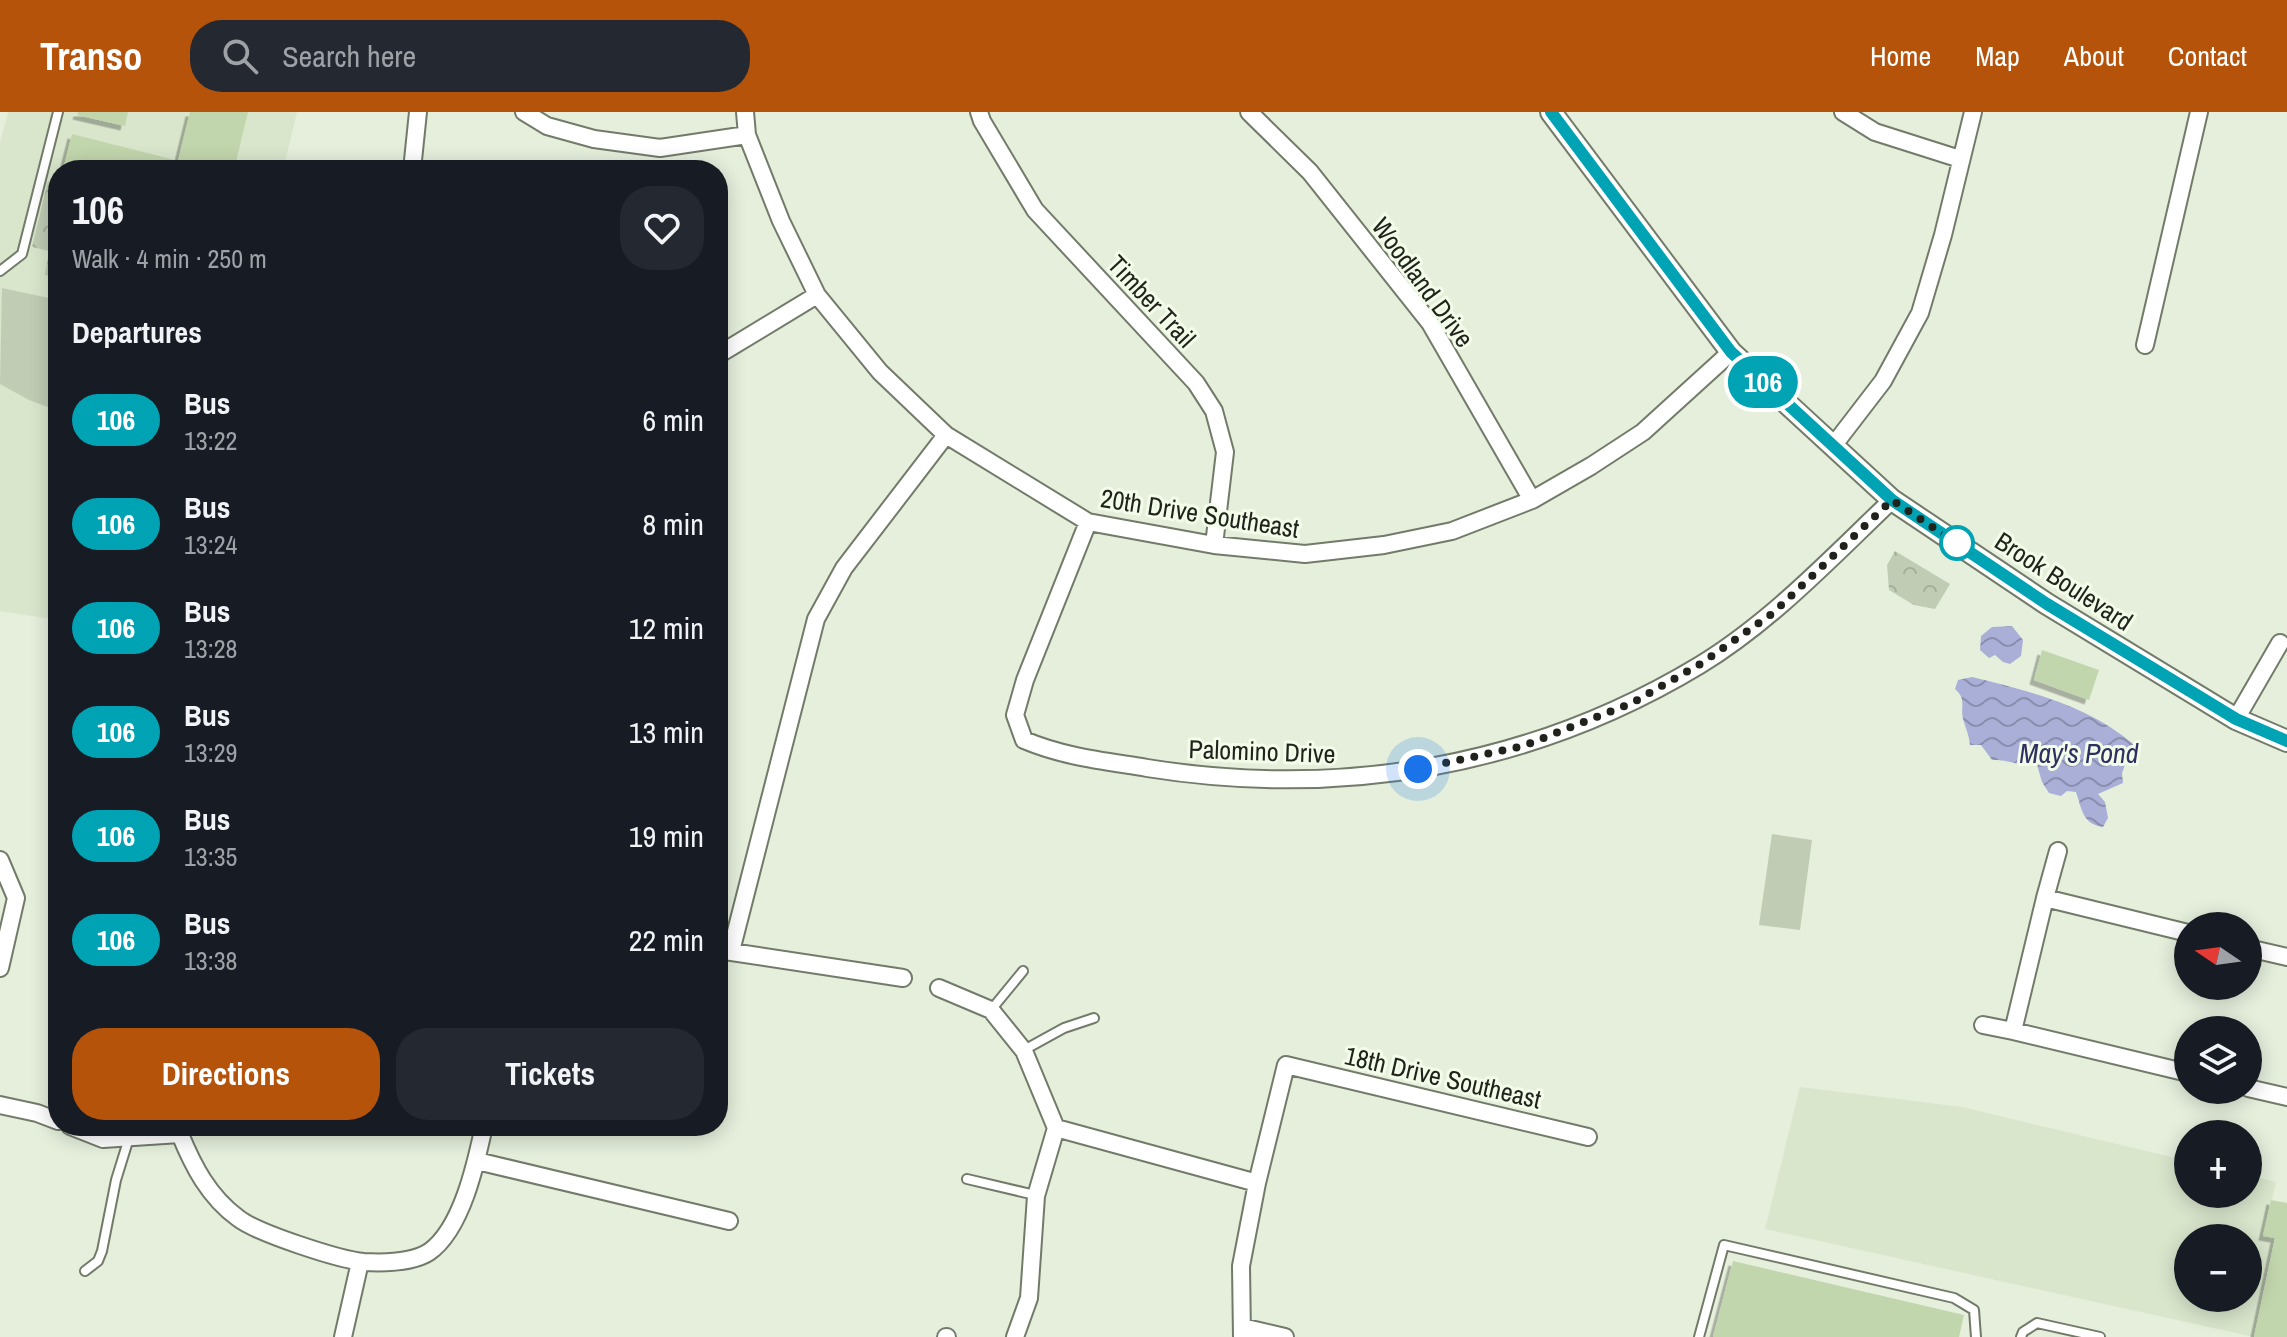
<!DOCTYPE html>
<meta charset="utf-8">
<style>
:root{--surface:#171b24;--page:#242831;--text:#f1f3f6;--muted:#9ea1a6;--accent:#b45309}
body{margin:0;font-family:"Archivo Narrow",sans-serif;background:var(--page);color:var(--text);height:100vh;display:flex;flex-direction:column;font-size:30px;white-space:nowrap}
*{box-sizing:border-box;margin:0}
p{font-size:26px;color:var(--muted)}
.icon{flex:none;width:44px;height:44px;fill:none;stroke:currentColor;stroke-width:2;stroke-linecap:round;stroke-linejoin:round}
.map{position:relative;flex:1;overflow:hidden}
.drawer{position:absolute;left:48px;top:48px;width:680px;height:976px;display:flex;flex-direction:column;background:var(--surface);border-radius:32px;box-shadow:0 4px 20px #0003}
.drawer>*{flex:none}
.badge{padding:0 16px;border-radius:26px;font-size:28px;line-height:52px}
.needle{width:52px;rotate:283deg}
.buttons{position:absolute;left:2174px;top:800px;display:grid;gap:16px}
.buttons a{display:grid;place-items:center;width:88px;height:88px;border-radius:50%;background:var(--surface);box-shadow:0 4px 20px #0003;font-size:40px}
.you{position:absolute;width:40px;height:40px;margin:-20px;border:6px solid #fff;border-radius:50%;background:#1a73e8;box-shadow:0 0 0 12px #1a73e833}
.map>.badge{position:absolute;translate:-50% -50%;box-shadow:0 0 0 4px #fff}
h2{padding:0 24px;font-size:30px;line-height:72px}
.round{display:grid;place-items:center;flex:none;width:84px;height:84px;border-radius:32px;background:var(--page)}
.head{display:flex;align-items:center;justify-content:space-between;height:136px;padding:0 24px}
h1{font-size:38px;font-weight:700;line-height:60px}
.button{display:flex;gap:16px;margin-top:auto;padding:16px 24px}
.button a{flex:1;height:92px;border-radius:32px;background:var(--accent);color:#fff;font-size:32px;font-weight:700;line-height:92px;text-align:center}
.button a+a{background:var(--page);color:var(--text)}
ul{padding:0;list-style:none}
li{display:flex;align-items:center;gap:24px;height:104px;padding:0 24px}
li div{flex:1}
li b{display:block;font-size:30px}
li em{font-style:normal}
li .badge{min-width:88px;font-weight:700;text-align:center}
header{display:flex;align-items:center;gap:48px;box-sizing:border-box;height:112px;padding:0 40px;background:var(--accent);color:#fff}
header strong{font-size:38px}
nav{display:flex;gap:44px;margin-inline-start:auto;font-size:28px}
.search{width:560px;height:72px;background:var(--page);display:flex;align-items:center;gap:20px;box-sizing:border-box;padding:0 28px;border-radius:32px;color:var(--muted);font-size:30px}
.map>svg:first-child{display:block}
</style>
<header>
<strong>Transo</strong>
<div class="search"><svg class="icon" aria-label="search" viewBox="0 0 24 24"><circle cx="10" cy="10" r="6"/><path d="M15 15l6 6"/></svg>Search here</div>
<nav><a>Home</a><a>Map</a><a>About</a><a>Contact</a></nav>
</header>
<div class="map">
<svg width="2287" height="1225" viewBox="0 0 2287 1225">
<defs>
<pattern id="park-crowns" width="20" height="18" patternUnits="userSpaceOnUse" patternTransform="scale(2)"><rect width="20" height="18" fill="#c0ccb4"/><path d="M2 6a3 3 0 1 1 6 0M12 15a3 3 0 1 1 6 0" fill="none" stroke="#a5af9a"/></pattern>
<pattern id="water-waves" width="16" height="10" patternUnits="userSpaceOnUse" patternTransform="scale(2)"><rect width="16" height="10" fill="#aaafd8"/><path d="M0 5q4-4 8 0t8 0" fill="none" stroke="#8a8eae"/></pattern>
<filter id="shadow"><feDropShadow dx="-4.5" dy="4.5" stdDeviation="0" flood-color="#0004"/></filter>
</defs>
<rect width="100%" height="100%" fill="#e5efdc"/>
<path fill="#d9e6cc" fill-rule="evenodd" d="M8 0H297L283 58H58V508L0 499V31Z
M1800 975 1962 995 2188 1049V1082H2248V1063L2276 1070 2264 1123 2275 1126 2254 1225 1765 1117ZM2188 1126H2248V1186H2188Z"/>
<path fill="#c0ccb4" d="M2 176 58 188V287L48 295 29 288 0 272Z
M1772 722 1812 728 1800 818 1759 813Z"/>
<path fill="url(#park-crowns)" d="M48 69 58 72V166L45 163 49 139 32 135Z
M1895 439 1950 472 1935 497 1914 493 1889 478 1887 453Z"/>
<path fill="url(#water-waves)" d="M2012 514 2023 528 2021 544 2010 552 2003 550 1995 543 1989 546 1980 538 1981 524 1992 515Z
M1972 565C2028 579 2088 593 2133 632L2122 661 2123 671 2098 682 2105 690 2108 706 2103 715C2082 712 2082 697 2076 680L2067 679 2061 684 2049 681 2042 670 2037 653C2019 655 2009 647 1992 648L1981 633H1970C1969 623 1966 617 1963 607 1960 595 1967 587 1955 577L1958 568Z"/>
<path fill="#c2d6ad" filter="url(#shadow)" d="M78 0H128L125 14 77 3Z
M190 0H248L234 58H180L181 54 177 53Z
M72 22 175 48 172 58H63Z
M2042 538 2099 558 2089 588 2034 568Z
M2271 1088 2287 1091V1225H2254L2275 1126 2263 1124Z
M1733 1149 1964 1203 1959 1225H1713Z"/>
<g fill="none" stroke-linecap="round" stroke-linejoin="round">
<defs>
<path id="service" d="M0 159 22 142 58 0
M991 898 1023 859
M1024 938 1064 916 1094 906
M967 1067 1035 1083
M85 1159 98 1149 102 1139 116 1068 129 1026
M1699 1225 1724 1133 1954 1186 1974 1198 1976 1225
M2021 1225 2023 1220 2037 1211 2100 1225"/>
<path id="minor" d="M524 0 547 14 594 27 660 36 747 23
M745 0 747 23 781 109 817 183 880 260 946 323 1088 410 1214 433 1305 442 1384 433 1452 419 1532 388 1591 354 1643 320 1731 240
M979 0 982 9 1035 98 1196 271 1214 299 1225 340 1214 433
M1249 0 1310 60 1430 211 1532 388
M1843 0 1875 20 1960 47
M412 58 418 0
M2145 233 2199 0
M718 243 817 183
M1833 334 1883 269 1920 201 1943 123 1973 0
M1088 410 1025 568 1015 603 1024 628C1064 645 1105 649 1147 656 1342 687 1531 655 1700 553 1772 509 1831 446 1892 388
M2236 607 2280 531
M0 748 16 786 0 856
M2045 786 2058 739
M2188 821 2045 786 2013 919 2188 961
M2248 836 2287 845
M718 838 903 866
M731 839 816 507 844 456 946 323
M939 876 991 898 1024 939 1056 1016
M1983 913 2013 919
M2248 976 2287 985
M0 993 37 1001 58 1009
M70 1014 103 1027 180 1022C193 1054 209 1085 238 1106 257 1121 340 1148 364 1150 383 1151 412 1151 429 1140 462 1117 476 1051 484 1014
M1056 1016 1257 1071
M477 1049 729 1109
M1242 1215 1285 1225
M343 1225 360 1150
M946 1225H947
M1015 1225 1029 1186 1036 1084 1056 1016
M1242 1225 1241 1154 1257 1071 1286 953 1588 1025"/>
<path id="tertiary" d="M1551 0 1731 240 1892 388 2047 492 2236 607 2287 629"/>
</defs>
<use href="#service" stroke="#727b69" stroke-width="12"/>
<use href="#minor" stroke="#727b69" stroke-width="20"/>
<use href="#tertiary" stroke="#727b69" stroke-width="24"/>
<use href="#service" stroke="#fff" stroke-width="8"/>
<use href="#minor" stroke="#fff" stroke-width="16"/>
<use href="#tertiary" stroke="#fff" stroke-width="20"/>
</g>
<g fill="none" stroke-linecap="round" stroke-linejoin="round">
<defs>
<path id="line" d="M1551 0 1731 240 1892 388 2047 492 2236 607 2287 629"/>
</defs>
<use href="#line" stroke="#fff" stroke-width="18"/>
<use href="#line" stroke="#00a3b4" stroke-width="12"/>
<path stroke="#1f231c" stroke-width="8" stroke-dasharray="0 14.4" d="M1418 657 1523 634 1632 591 1702 551 1773 501 1892 388 1970 440 1957 431"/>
</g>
<circle fill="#fff" stroke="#00a3b4" stroke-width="4" cx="1957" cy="431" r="16"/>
<g text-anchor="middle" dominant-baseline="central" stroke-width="6" stroke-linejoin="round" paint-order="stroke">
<g font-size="26" fill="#1f231c" stroke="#f3fce9">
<text transform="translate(1423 170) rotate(54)">Woodland Drive</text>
<text transform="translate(1152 189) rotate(47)">Timber Trail</text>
<text transform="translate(1200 401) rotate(9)">20th Drive Southeast</text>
<text transform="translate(2064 469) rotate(33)">Brook Boulevard</text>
<text transform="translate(1262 639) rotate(2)">Palomino Drive</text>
<text transform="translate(1443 965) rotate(13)">18th Drive Southeast</text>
</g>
<g font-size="28" font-style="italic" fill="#2e2f62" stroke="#f3fce9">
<text x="2079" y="641">May's Pond</text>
</g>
</g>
</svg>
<div class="buttons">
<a><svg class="needle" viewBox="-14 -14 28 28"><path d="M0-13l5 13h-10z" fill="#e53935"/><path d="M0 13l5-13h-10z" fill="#9ea1a6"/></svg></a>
<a><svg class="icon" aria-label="layers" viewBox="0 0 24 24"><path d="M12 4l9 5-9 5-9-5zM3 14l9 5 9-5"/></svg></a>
<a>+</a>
<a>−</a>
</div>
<div class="you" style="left:1418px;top:657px"></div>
<b class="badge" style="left:1763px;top:270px;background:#00a3b4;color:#fff">106</b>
<section class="drawer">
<div class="head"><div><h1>106</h1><p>Walk · 4 min · 250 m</p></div><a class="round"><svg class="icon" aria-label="heart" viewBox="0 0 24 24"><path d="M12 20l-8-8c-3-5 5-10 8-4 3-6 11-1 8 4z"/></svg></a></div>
<h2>Departures</h2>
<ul>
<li><span class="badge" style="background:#00a3b4;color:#fff">106</span><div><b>Bus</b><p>13:22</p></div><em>6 min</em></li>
<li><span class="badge" style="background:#00a3b4;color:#fff">106</span><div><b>Bus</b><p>13:24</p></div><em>8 min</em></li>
<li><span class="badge" style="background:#00a3b4;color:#fff">106</span><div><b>Bus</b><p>13:28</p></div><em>12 min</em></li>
<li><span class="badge" style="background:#00a3b4;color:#fff">106</span><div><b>Bus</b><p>13:29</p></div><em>13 min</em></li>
<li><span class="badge" style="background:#00a3b4;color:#fff">106</span><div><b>Bus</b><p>13:35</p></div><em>19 min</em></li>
<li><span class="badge" style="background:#00a3b4;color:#fff">106</span><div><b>Bus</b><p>13:38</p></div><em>22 min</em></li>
</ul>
<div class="button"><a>Directions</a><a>Tickets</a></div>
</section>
</div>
